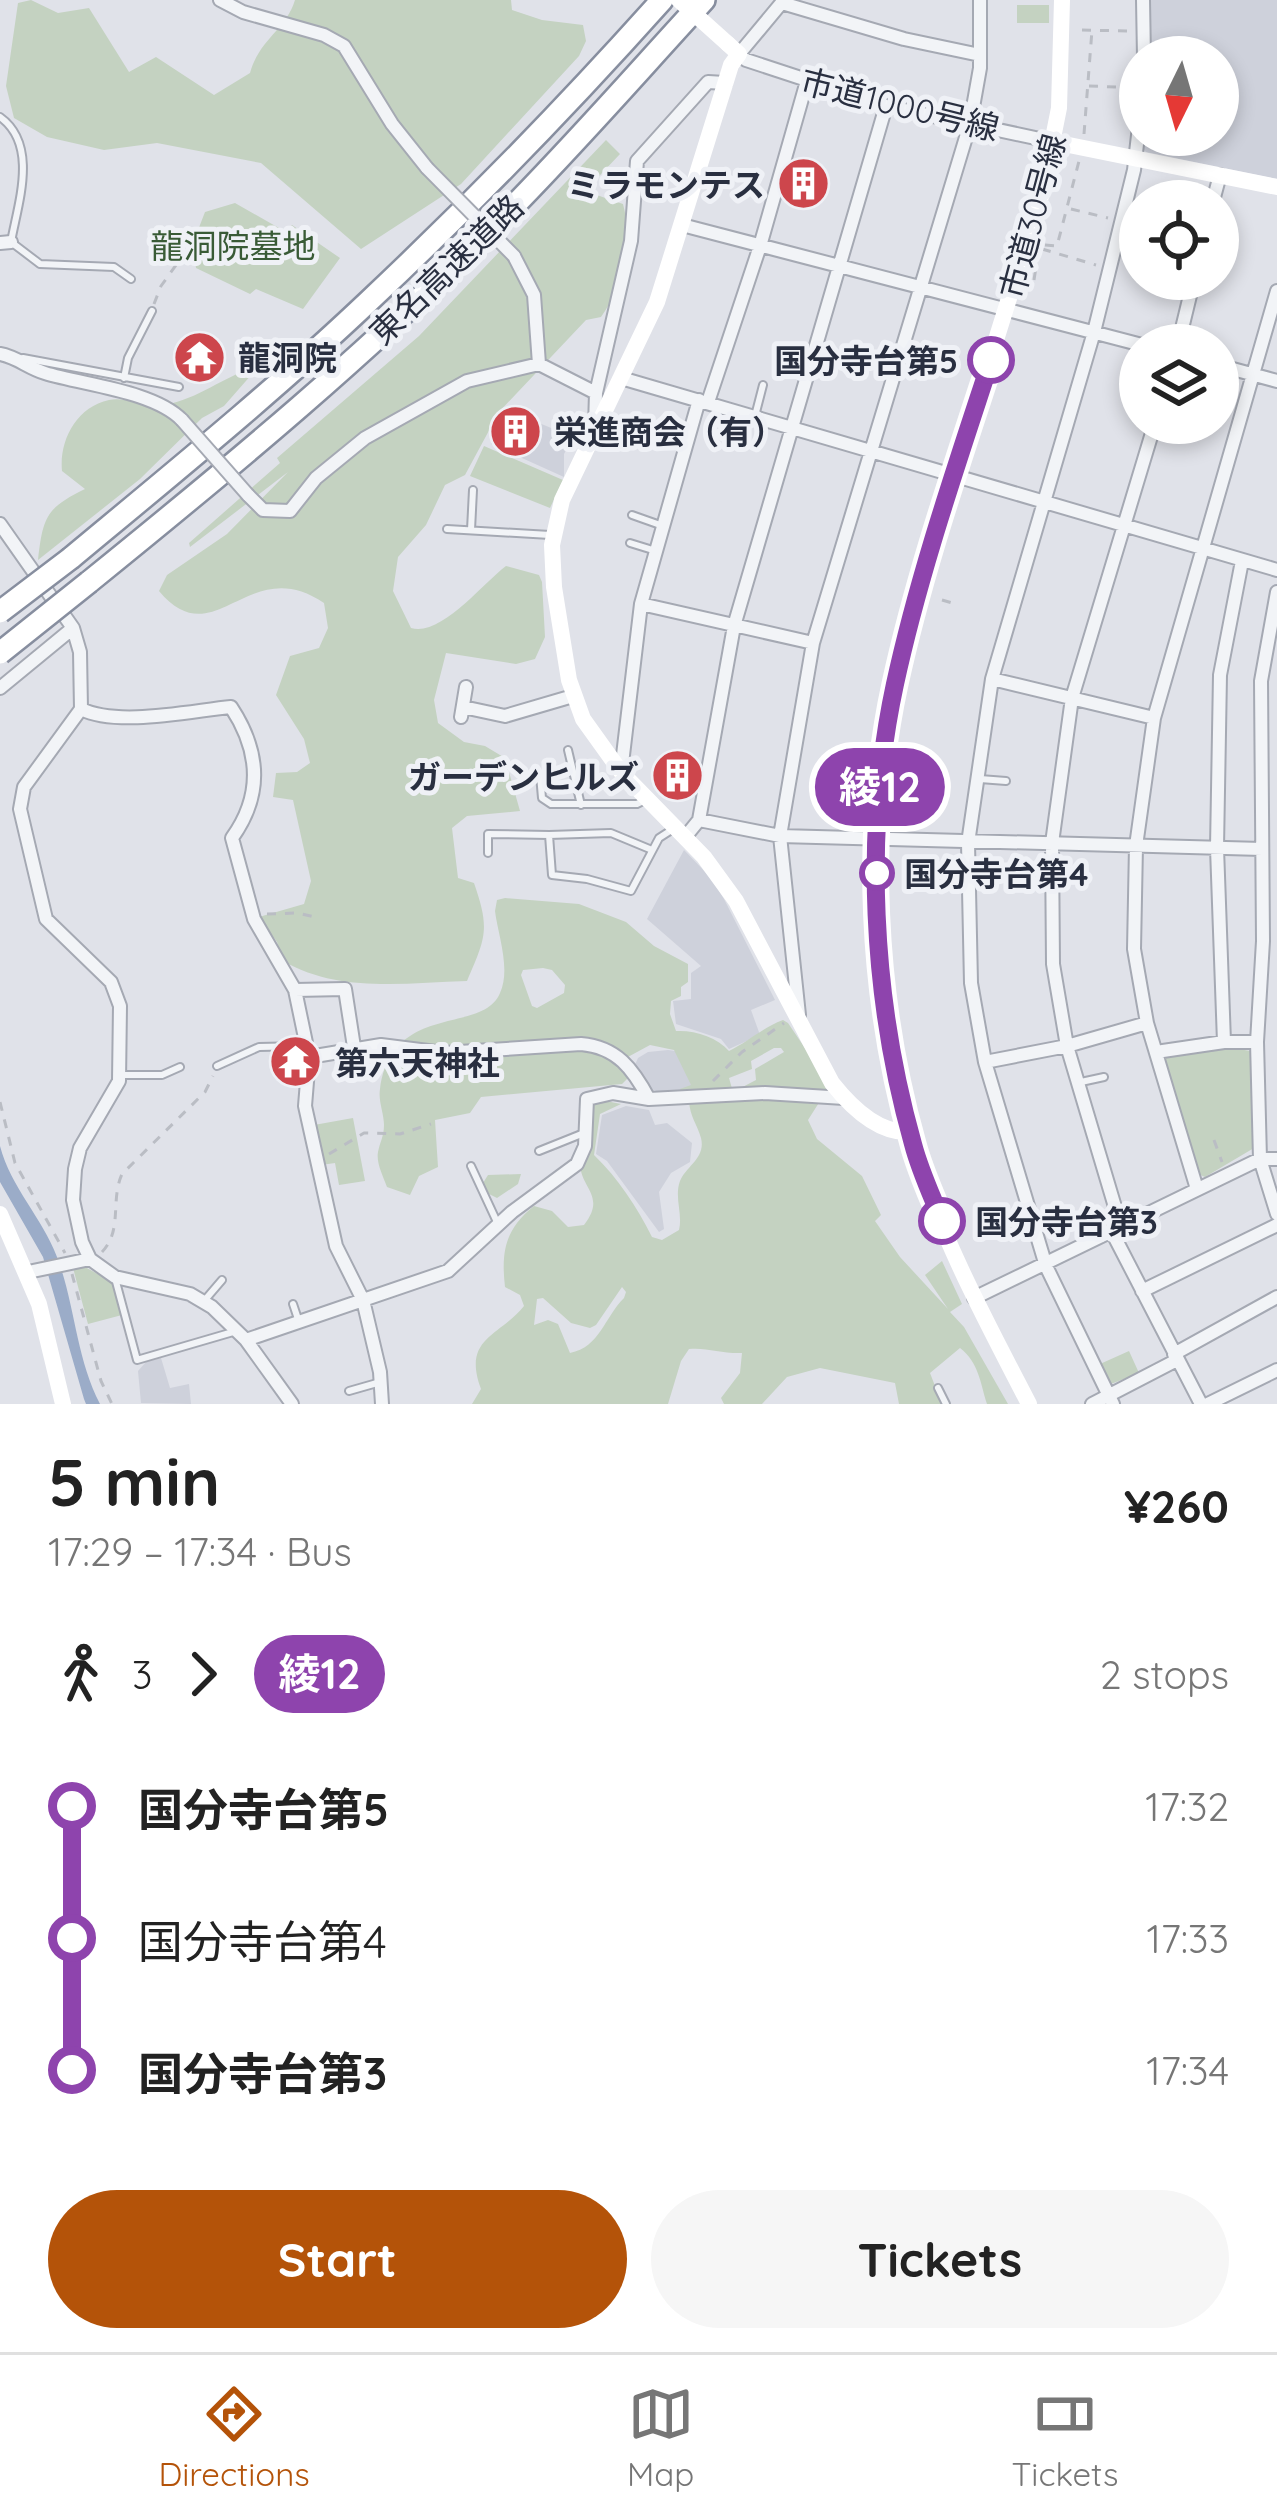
<!DOCTYPE html>
<meta charset="utf-8">
<style>
:root{--surface:#fff;--page:#f6f6f6;--text:#222;--muted:#767676;--line:#e0e0e0;--accent:#b45309}
body{margin:0;font-family:Quicksand,"Noto Sans JP",sans-serif;background:var(--page);color:var(--text);height:100vh;display:flex;flex-direction:column;font-size:45px;white-space:nowrap}
*{box-sizing:border-box;margin:0}
p{font-size:39px;color:var(--muted)}
.icon{flex:none;width:66px;height:66px;fill:none;stroke:currentColor;stroke-width:2;stroke-linecap:round;stroke-linejoin:round}
.map{position:relative;height:1404px;overflow:hidden}
.details{display:flex;flex-direction:column;background:var(--surface);flex:1}
.details>*{flex:none}
.badge{padding:0 24px;border-radius:39px;font-size:42px;line-height:78px}
.needle{width:78px;rotate:185deg}
.controls{position:absolute;left:1119px;top:36px;display:grid;gap:24px}
.controls a{display:grid;place-items:center;width:120px;height:120px;border-radius:50%;background:var(--surface);box-shadow:0 6px 18px #0003;font-size:60px}
.map>.badge{position:absolute;translate:-50% -50%;box-shadow:0 0 0 6px #fff}
.legs{display:flex;align-items:center;gap:18px;height:132px;padding:0 48px;font-size:39px}
.legs p{margin-inline-start:auto}
.overview{display:flex;align-items:center;justify-content:space-between;height:204px;padding:0 48px}
h1{font-size:66px;font-weight:700;line-height:90px}
.button{display:flex;gap:24px;margin-top:auto;padding:24px 48px}
.button a{flex:1;height:138px;border-radius:72px;background:var(--accent);color:#fff;font-size:48px;font-weight:700;line-height:138px;text-align:center}
.button a+a{background:var(--page);color:var(--text)}
ul{padding:0 48px;list-style:none}
li{display:flex;align-items:center;gap:42px;height:132px;font-size:45px}
li i{display:grid;place-items:center;width:18px;height:100%;margin:0 15px;background:currentColor}
li i::after{content:'';width:30px;height:30px;margin:-15px;border:9px solid;border-radius:50%;background:var(--surface)}
li p{margin-inline-start:auto}
li:first-child i{background:linear-gradient(#0000 50%,currentColor 0)}
li:last-child i{background:linear-gradient(currentColor 50%,#0000 0)}
.tab-bar{display:flex;justify-content:space-around;align-items:center;height:168px;border-top:3px solid var(--line);background:var(--surface);font-size:33px;color:var(--muted)}
.tab-bar a{display:grid;justify-items:center;gap:6px}
.tab-bar .current{color:var(--accent)}
.map>svg:first-child{display:block}
</style>
<div class="map">
<svg width="1277" height="1404" viewBox="0 0 1277 1404">
<rect width="100%" height="100%" fill="#e0e2e9"/>
<path fill="#ced1db" d="M1149 0H1277V179L1146 152 1142 148 1143 135H1218V57H1150Z
M510 411 573 437 564 454V477L491 444Z
M684 850 711 878 724 899 775 1000 751 1010 760 1035 729 1049 721 1039 676 1024 673 1001 691 999V973L701 966 647 919Z
M668 1050 683 1052 693 1092 661 1093 644 1086 634 1067 638 1058 648 1052Z
M626 1106 649 1110 655 1125 667 1123 692 1143 690 1162 671 1173 659 1192 664 1229 659 1232 607 1161 596 1154 602 1115Z
M161 1358 170 1388 189 1384 191 1404 141 1403 138 1371 146 1362Z"/>
<path fill="#c4d2c1" fill-rule="evenodd" d="M31 0 58 13 89 8 129 72 156 57 214 95 250 73C260 38 286 30 295 0H511L512 10 542 20 583 25 586 41 579 56 461 184 361 249 261 163 157 143 104 150 47 137 14 118 6 86 18 3Z
M1017 5H1049V23H1017Z
M606 140 620 154 585 191 623 204C633 240 623 287 601 317L586 320 499 412 465 475 445 485 426 525 398 557 393 591 411 628C441 637 483 583 506 566L539 575 542 582 545 637 535 659 516 664 446 653 434 700 438 723 464 742 485 746 505 758 520 811 467 816 452 828 458 878 474 883C490 929 486 937 467 981 404 983 338 993 283 961L277 942 259 917 304 904 311 881 293 800 273 797 276 773 297 772 310 763 304 739 276 695 290 656 319 648 328 628 324 603C248 551 215 658 159 591L167 575 227 534 288 472 190 547 189 543 280 463 277 458 419 336Z
M235 203 286 232 292 225 340 258 303 309 256 289 250 294 196 268 193 243 205 212Z
M259 366 224 406 202 418 140 479 38 560C43 517 46 508 85 489L62 471C59 441 76 407 109 400 127 396 147 409 164 405 200 399 225 375 259 366Z
M484 446 563 480 550 508 470 476Z
M505 898 579 904 626 922 654 946 688 964V982L681 987V996L671 1001 670 1014 676 1031C695 1030 717 1037 729 1051 749 1041 762 1028 783 1020L788 1023 815 1063 827 1090 808 1120 817 1139 862 1176 881 1215 875 1221 900 1257 948 1309 925 1275 942 1261 962 1304 950 1312 964 1327 1008 1404H987C980 1382 979 1363 960 1348L930 1373 942 1404H899L895 1383 820 1368 787 1377 762 1404H724L721 1398 740 1373 742 1353C723 1354 706 1347 689 1349L681 1361 668 1404H472L481 1389C462 1338 499 1337 524 1306L520 1295 505 1287C501 1252 505 1229 534 1206L552 1211 568 1227 584 1225C607 1196 580 1188 580 1163 580 1145 587 1124 590 1106L606 1101 621 1104 600 1114 594 1155C618 1178 637 1207 652 1237L662 1240 679 1230C683 1214 674 1197 680 1181 686 1166 706 1158 701 1138 697 1124 690 1117 689 1101L714 1093 706 1089 681 1094 680 1089 691 1085 674 1050 650 1045 626 1058 627 1079 622 1084 481 1097 470 1113 435 1120 438 1167 419 1176 410 1195 387 1187C383 1176 376 1163 378 1152 380 1142 384 1136 384 1125 384 1113 378 1101 380 1089 392 1001 483 1035 500 993 511 969 498 935 495 911L497 900ZM543 968 552 970 565 985 564 993 537 1008 532 1006 521 975 523 970ZM774 1048H781L784 1052 755 1069 756 1080 733 1092 729 1078 752 1069 751 1061ZM622 1287 626 1292 624 1298C604 1318 600 1347 570 1353L558 1324 548 1320 534 1325 537 1299 543 1298 571 1323 590 1328 596 1325Z
M1227 1047 1250 1051 1254 1148 1205 1177 1198 1174 1163 1058 1166 1054Z
M353 1118 365 1181 339 1185 335 1163 321 1165 314 1125Z
M521 1174 518 1184 497 1198 489 1194 483 1183 488 1175Z
M85 1267 114 1283 122 1315 88 1324 73 1268Z
M1129 1351 1139 1373 1111 1384 1100 1364Z"/>
<path fill="#9bacc8" d="M0 1146C11 1188 42 1217 57 1257 75 1304 76 1358 100 1404H86L84 1399 43 1257 0 1182Z"/>
<g fill="none" stroke-linecap="round" stroke-linejoin="round">
<defs>
<path id="lane" d="M0 117C39 145 18 203 11 242L40 264 114 267 131 279
M23 358 179 387
M124 378 128 358 152 311
M755 416 763 385
M632 515 663 526
M447 529 550 535
M471 530 473 490
M630 543 656 551
M568 750 581 805
M540 775 542 798 551 804H637L645 800
M980 779 1006 781
M652 850 611 833 549 835 552 875 587 879 631 891 659 838 673 829
M488 853V834L549 835
M217 1066 259 1047 303 1046
M123 1075H162L180 1067
M1081 1082 1104 1077
M539 1151 584 1133
M471 1166 497 1222
M115 1278 137 1360 233 1332
M204 1301 222 1280
M293 1304 298 1319
M938 1388 946 1404
M349 1391 377 1383"/>
<path id="street" d="M220 0 243 12 324 35 344 46 392 124 427 168
M784 0 739 54 746 60 886 106 1054 142
M1143 0 1144 57
M782 3 904 39 980 55
M1213 201 1220 175
M682 225 1142 345
M0 243 11 242
M514 256 534 295 539 364
M1178 345 1194 279
M0 354C17 357 28 368 45 373 84 385 154 391 182 420
M1218 365 1277 381
M621 378 1277 570
M708 402 760 246 807 81
M595 426 596 393 631 241 637 161 708 82 725 83
M248 495 263 510 290 511 316 478 365 438 467 381 539 364 596 393
M0 524 73 628 80 652 81 709 24 787 20 809 46 919 111 982 120 1006 119 1081 80 1148 75 1169 73 1200 82 1242 90 1259 115 1277 190 1294 212 1307 246 1340 292 1404
M1277 592 1261 681 1263 941 1257 1042 1260 1159 1277 1214
M641 604 813 643
M992 679 1154 718
M0 688 73 628
M463 707 505 716 573 696
M81 709C118 727 190 711 231 707 260 751 263 795 232 838L254 919 295 990 309 1057 381 1045 444 1053 581 1044C617 1047 633 1069 649 1099L765 1093 844 1098
M461 717 466 687
M621 772 641 604 699 400
M699 820 780 836 1262 849
M686 836 699 820 734 626 886 106
M295 990 345 989 354 1047
M799 1015 780 836 813 643 970 124 980 68V0
M1224 1042 1217 848 1220 675 1242 561
M1156 1052 1224 1042H1257
M309 1057 305 1106 336 1246 363 1300 380 1372 382 1404
M985 1062 1067 1046 1147 1023
M1197 1189 1147 1023 1134 949 1136 846 1154 718 1277 291
M1121 1227 1067 1046 1053 964 1052 843 1072 698 1155 423
M1112 1232 1201 1404
M28 1272 90 1259
M1142 1291 1277 1225
M974 1298 1260 1159H1277
M246 1340 448 1271 512 1212 577 1164 585 1146 587 1099 613 1093 649 1099
M1174 1354 1277 1297
M1092 1404 1177 1360
M1113 1404 1046 1266 985 1062 971 983 968 843 992 679 1094 332 1134 170 1140 118
M1208 1404 1277 1370"/>
<path id="highway" d="M71 558C172 474 274 391 369 301 471 205 569 104 662 0
M89 582C231 467 371 351 499 221 570 150 636 74 704 0"/>
</defs>
<use href="#lane" stroke="#a5a9b3" stroke-width="10"/>
<use href="#street" stroke="#a5a9b3" stroke-width="16"/>
<use href="#highway" stroke="#878e9f" stroke-width="26"/>
<path stroke="#babdc4" stroke-width="3" stroke-dasharray="9 9" stroke-linecap="butt" d="M1082 30 1129 31
M1089 86 1140 88
M1084 134 1092 30
M1071 209 1108 218
M1045 245 1057 246 1079 161
M1042 249 1096 265
M1034 280 1036 267
M154 304 161 286 189 247
M942 600 959 605
M267 914 297 913 319 918
M713 1081 742 1052 784 1023
M0 1102 15 1163 65 1253
M1214 1140 1222 1162
M329 1154 364 1133 400 1134 431 1124
M102 1252C123 1230 110 1201 122 1174L205 1092 213 1076
M72 1274 101 1381 112 1404"/>
<use href="#lane" stroke="#f2f4f7" stroke-width="6"/>
<use href="#street" stroke="#f2f4f7" stroke-width="12"/>
<path stroke="#fff" stroke-width="16" d="M728 44 739 54 731 65 657 302 562 500 552 545 554 587 569 680 583 719 621 772 704 857 736 901 832 1083C851 1107 878 1134 910 1132
M1054 142 1277 187
M0 1214 39 1304 63 1404
M1029 1404C986 1321 940 1236 913 1146 868 995 864 812 901 658L954 474 1042 193 1059 108 1062 0"/>
<use href="#highway" stroke="#fff" stroke-width="21"/>
<defs>
<path id="street-bridge" d="M427 168 514 256
M182 420 248 495"/>
<path id="highway-bridge" d="M0 612 71 558
M0 653 89 582"/>
</defs>
<use href="#street-bridge" stroke="#a5a9b3" stroke-width="16" stroke-linecap="butt"/>
<use href="#highway-bridge" stroke="#878e9f" stroke-width="26" stroke-linecap="butt"/>
<use href="#street-bridge" stroke="#f2f4f7" stroke-width="12"/>
<path stroke="#fff" stroke-width="16" d="M679 0 728 44"/>
<use href="#highway-bridge" stroke="#fff" stroke-width="21"/>
</g>
<g fill="none" stroke-linecap="round" stroke-linejoin="round">
<defs>
<path id="line-1" d="M942 1221C932 1196 920 1171 913 1144 872 999 863 832 895 684 919 574 956 467 991 360"/>
</defs>
<use href="#line-1" stroke="#fff" stroke-width="27"/>
<use href="#line-1" stroke="#8e44ad" stroke-width="18"/>
</g>
<defs>
<symbol id="building-disc" viewBox="-11 -11 22 22"><circle r="9.5" fill="#cd464c" stroke="#eff1f6"/><path d="M-4-6H4V6H1V3H-1V6H-4ZM-2.5-4.3h1.7v1.8h-1.7ZM.8-4.3h1.7v1.8H.8ZM-2.5-1h1.7V.8h-1.7ZM.8-1h1.7V.8H.8Z" fill="#fff"/></symbol>
<symbol id="temple-disc" viewBox="-11 -11 22 22"><circle r="9.5" fill="#cd464c" stroke="#eff1f6"/><path d="M0-6L5-2H3V0L6.5 2.5H4V6H1.5V3h-3V6H-4V2.5H-6.5L-3 0V-2H-5Z" fill="#fff"/></symbol>
</defs>
<g fill-rule="evenodd">
<use href="#building-disc" x="774" y="154" width="59" height="59"/>
<use href="#temple-disc" x="170" y="328" width="59" height="59"/>
<use href="#building-disc" x="486" y="402" width="59" height="59"/>
<use href="#building-disc" x="648" y="746" width="59" height="59"/>
<use href="#temple-disc" x="266" y="1032" width="59" height="59"/>
</g>
<g fill="#fff" stroke="#8e44ad" stroke-width="6">
<circle cx="991" cy="360" r="21"/>
<circle cx="877" cy="873" r="15"/>
<circle cx="942" cy="1221" r="21"/>
</g>
<g text-anchor="middle" dominant-baseline="central" stroke-width="10" stroke-linejoin="round" paint-order="stroke">
<g font-size="33" fill="#292f40" stroke="#eff1f6">
<text transform="translate(900 104) rotate(14)">市道1000号線</text>
<text transform="translate(1032 216) rotate(-75)">市道30号線</text>
<text transform="translate(446 269) rotate(-44)">東名高速道路</text>
</g>
<g font-size="33" font-weight="bold" fill="#292f40" stroke="#eff1f6" text-anchor="start">
<text x="765" y="184" text-anchor="end">ミラモンテス</text>
<text x="238" y="357">龍洞院</text>
<text x="554" y="431">栄進商会（有）</text>
<text x="639" y="776" text-anchor="end">ガーデンヒルズ</text>
<text x="335" y="1062">第六天神社</text>
</g>
<g font-size="33" fill="#395b36" stroke="#eff1f6">
<text x="233" y="245">龍洞院墓地</text>
</g>
<g font-size="33" font-weight="bold" fill="#292f40" stroke="#eff1f6" text-anchor="start">
<text x="958" y="360" text-anchor="end">国分寺台第5</text>
<text x="904" y="873">国分寺台第4</text>
<text x="975" y="1221">国分寺台第3</text>
</g>
</g>
</svg>
<div class="controls">
<a><svg class="needle" viewBox="-14 -14 28 28"><path d="M0-13l5 13h-10z" fill="#e53935"/><path d="M0 13l5-13h-10z" fill="#767676"/></svg></a>
<a><svg class="icon" aria-label="locate" viewBox="0 0 24 24"><circle cx="12" cy="12" r="6"/><path d="M12 2v4M12 18v4M2 12h4M18 12h4"/></svg></a>
<a><svg class="icon" aria-label="layers" viewBox="0 0 24 24"><path d="M12 4l9 5-9 5-9-5zM3 14l9 5 9-5"/></svg></a>
</div>
<b class="badge" style="left:880px;top:787px;background:#8e44ad;color:#fff">綾12</b>
</div>
<section class="details">
<div class="overview"><div><h1>5 min</h1><p>17:29 – 17:34 · Bus</p></div><b>¥260</b></div>
<div class="legs"><svg class="icon" aria-label="walk" viewBox="0 0 24 24"><circle cx="13" cy="4" r="2"/><path d="M13 8l-2 6 4 7M11 14l-3 7M7 12l3-4h3l4 4"/></svg>3<svg class="icon" aria-label="forward" viewBox="0 0 24 24"><path d="M9 5l7 7-7 7"/></svg><b class="badge" style="background:#8e44ad;color:#fff">綾12</b><p>2 stops</p></div>
<ul>
<li><i style="color:#8e44ad"></i><b>国分寺台第5</b><p>17:32</p></li>
<li><i style="color:#8e44ad"></i><span>国分寺台第4</span><p>17:33</p></li>
<li><i style="color:#8e44ad"></i><b>国分寺台第3</b><p>17:34</p></li>
</ul>
<div class="button"><a>Start</a><a>Tickets</a></div>
</section>
<nav class="tab-bar">
<a class="current"><svg class="icon" aria-label="directions" viewBox="0 0 24 24"><path d="M12 3l9 9-9 9-9-9zM9 14v-3h6M13 9l2 2-2 2"/></svg>Directions</a>
<a><svg class="icon" aria-label="map" viewBox="0 0 24 24"><path d="M3 6l6-2 6 2 6-2v14l-6 2-6-2-6 2zM9 4v14M15 6v14"/></svg>Map</a>
<a><svg class="icon" aria-label="tickets" viewBox="0 0 24 24"><path d="M3 7h18v10H3zM15 7v10"/></svg>Tickets</a>
</nav>
